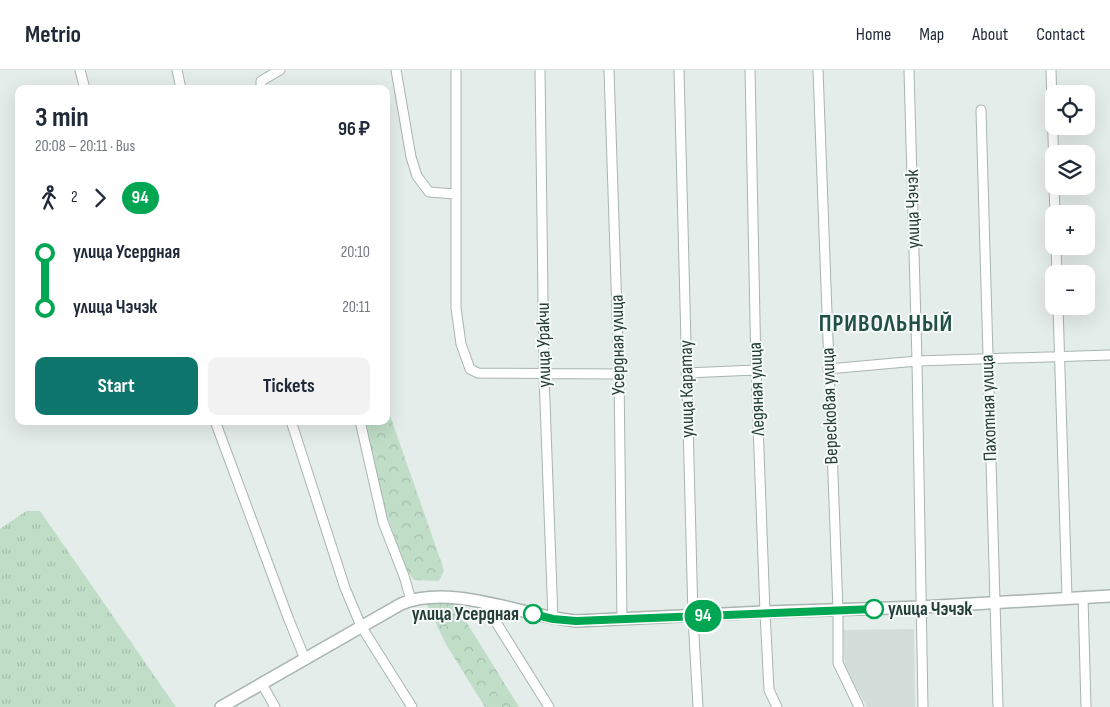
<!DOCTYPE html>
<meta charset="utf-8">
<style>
:root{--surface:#fff;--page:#f2f2f3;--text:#1f2937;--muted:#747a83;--line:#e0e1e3;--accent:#0f766e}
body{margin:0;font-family:"Sofia Sans Condensed",sans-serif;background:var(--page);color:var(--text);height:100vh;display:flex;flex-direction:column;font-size:19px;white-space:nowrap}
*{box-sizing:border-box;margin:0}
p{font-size:16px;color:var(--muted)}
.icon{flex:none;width:28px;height:28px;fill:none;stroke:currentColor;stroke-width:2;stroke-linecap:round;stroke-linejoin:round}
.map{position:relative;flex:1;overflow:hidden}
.sheet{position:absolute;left:15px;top:15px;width:375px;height:340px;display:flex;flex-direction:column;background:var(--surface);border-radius:10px;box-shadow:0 5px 20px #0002}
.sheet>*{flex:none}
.badge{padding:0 10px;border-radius:16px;font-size:18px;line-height:32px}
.buttons{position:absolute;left:1045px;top:15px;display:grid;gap:10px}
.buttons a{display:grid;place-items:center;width:50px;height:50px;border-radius:10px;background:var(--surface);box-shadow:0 5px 20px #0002;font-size:25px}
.map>.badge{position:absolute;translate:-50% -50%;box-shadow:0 0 0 2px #fff}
.legs{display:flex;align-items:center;gap:8px;height:55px;padding:0 20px;font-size:16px}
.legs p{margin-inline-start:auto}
.overview{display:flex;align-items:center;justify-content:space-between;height:85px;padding:0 20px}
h1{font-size:28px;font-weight:700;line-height:38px}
.button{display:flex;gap:10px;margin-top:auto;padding:10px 20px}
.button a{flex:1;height:58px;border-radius:10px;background:var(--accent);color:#fff;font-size:20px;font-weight:700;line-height:58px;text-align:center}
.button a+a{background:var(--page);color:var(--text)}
ul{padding:0 20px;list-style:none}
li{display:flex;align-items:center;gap:18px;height:55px;font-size:19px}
li i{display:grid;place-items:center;width:8px;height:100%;margin:0 6px;background:currentColor}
li i::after{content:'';width:12px;height:12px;margin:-6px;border:4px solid;border-radius:50%;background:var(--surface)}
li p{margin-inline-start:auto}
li:first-child i{background:linear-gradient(#0000 50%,currentColor 0)}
li:last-child i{background:linear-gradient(currentColor 50%,#0000 0)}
header{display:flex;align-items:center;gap:30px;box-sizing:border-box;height:70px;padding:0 25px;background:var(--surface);border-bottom:1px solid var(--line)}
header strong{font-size:24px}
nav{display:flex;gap:28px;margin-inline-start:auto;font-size:18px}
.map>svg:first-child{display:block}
</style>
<header>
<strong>Metrio</strong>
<nav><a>Home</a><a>Map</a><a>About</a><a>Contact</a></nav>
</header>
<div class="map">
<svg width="1110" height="637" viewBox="0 0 1110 637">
<defs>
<pattern id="grass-tufts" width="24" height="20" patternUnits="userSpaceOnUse" patternTransform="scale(1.25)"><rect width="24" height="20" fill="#bfddc7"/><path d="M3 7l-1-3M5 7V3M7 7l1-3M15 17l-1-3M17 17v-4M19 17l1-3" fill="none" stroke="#a4bfac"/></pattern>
<pattern id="forest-crowns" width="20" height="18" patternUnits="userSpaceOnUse" patternTransform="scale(1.25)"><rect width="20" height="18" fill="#bfddc7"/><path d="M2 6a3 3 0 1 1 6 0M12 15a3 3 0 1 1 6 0" fill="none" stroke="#a4bfac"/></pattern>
</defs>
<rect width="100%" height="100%" fill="#e5edea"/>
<path fill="#d3ddd9" d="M914 559 915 637H867L845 599 843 560Z"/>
<path fill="url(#grass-tufts)" d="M26 441H40L176 637H0V459Z"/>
<path fill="url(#forest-crowns)" d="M386 334 444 500 439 511 414 510 406 499 376 414 364 351H386Z
M425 531 454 532 519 637H485L447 576Z"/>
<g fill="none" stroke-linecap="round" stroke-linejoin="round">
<defs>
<path id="minor" d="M80 0 85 19
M177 0 181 19
M396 0 411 87 417 106 429 122 455 124
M456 0V238L461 274 470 299 478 303 619 304
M540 0 544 305 553 549
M609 0 619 304 622 550
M679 0 693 547 698 637
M750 0 756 300 765 542 769 620 777 637
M818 0 838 540V593L859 637
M909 0 917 291 923 637
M1051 0 1054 99
M261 19V11L280 0
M981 40 998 637
M1054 116 1055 144
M1056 176 1057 204
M1058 236 1067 527
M828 299 917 291 1110 285
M686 303 756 300
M215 351 289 550 305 589
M291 351 345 518 361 556 412 637
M360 351 383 452 404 506 411 530
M1083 527 1086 637
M484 533 549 637
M262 614 275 637"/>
<path id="tertiary" d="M221 637 401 534C453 513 521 546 576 551L765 542 921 537 1110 526"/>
</defs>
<use href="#minor" stroke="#a8b5b1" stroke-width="11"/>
<use href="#tertiary" stroke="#a8b5b1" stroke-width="14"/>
<use href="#minor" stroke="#fff" stroke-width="9"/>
<use href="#tertiary" stroke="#fff" stroke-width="11"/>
</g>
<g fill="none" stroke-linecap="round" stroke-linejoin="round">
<defs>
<path id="line-1" d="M533 544 553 549 576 551 874 539"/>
</defs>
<use href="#line-1" stroke="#fff" stroke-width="11"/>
<use href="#line-1" stroke="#00a651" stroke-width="8"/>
</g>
<g fill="#fff" stroke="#00a651" stroke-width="2.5">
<circle cx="874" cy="539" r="9"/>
<circle cx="533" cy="544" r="9"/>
</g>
<g text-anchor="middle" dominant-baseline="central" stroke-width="4" stroke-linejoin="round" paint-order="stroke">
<g font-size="19" fill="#253f38" stroke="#f6faf8">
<text transform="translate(913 139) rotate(-91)">улица Чэчэк</text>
<text transform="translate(544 275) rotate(-91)">улица Уракчи</text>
<text transform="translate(618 275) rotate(-91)">Усердная улица</text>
<text transform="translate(687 319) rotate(-91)">улица Каратау</text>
<text transform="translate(757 319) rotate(-92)">Ледяная улица</text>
<text transform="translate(830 336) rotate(-92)">Вересковая улица</text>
<text transform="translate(989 338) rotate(-92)">Пахотная улица</text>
</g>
<g font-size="19" font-weight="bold" fill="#253f38" stroke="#f6faf8" text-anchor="start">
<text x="888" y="539">улица Чэчэк</text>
<text x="519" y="544" text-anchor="end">улица Усердная</text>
</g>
<g font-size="24" font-weight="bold" letter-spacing="1" fill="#215045" stroke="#f6faf8">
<text x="886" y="253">ПРИВОЛЬНЫЙ</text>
</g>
</g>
</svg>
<div class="buttons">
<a><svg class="icon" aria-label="locate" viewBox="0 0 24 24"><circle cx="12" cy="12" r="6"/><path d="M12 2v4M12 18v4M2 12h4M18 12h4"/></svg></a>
<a><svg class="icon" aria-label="layers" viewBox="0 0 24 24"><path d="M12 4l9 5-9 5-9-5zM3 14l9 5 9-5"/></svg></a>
<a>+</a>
<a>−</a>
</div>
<b class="badge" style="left:703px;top:546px;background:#00a651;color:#fff">94</b>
<section class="sheet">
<div class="overview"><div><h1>3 min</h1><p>20:08 – 20:11 · Bus</p></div><b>96 ₽</b></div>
<div class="legs"><svg class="icon" aria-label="walk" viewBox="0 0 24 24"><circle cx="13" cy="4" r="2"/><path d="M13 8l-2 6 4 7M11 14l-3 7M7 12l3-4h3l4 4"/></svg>2<svg class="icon" aria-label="forward" viewBox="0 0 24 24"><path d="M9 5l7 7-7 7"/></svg><b class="badge" style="background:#00a651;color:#fff">94</b></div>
<ul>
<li><i style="color:#00a651"></i><b>улица Усердная</b><p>20:10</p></li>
<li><i style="color:#00a651"></i><b>улица Чэчэк</b><p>20:11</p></li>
</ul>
<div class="button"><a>Start</a><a>Tickets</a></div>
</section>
</div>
